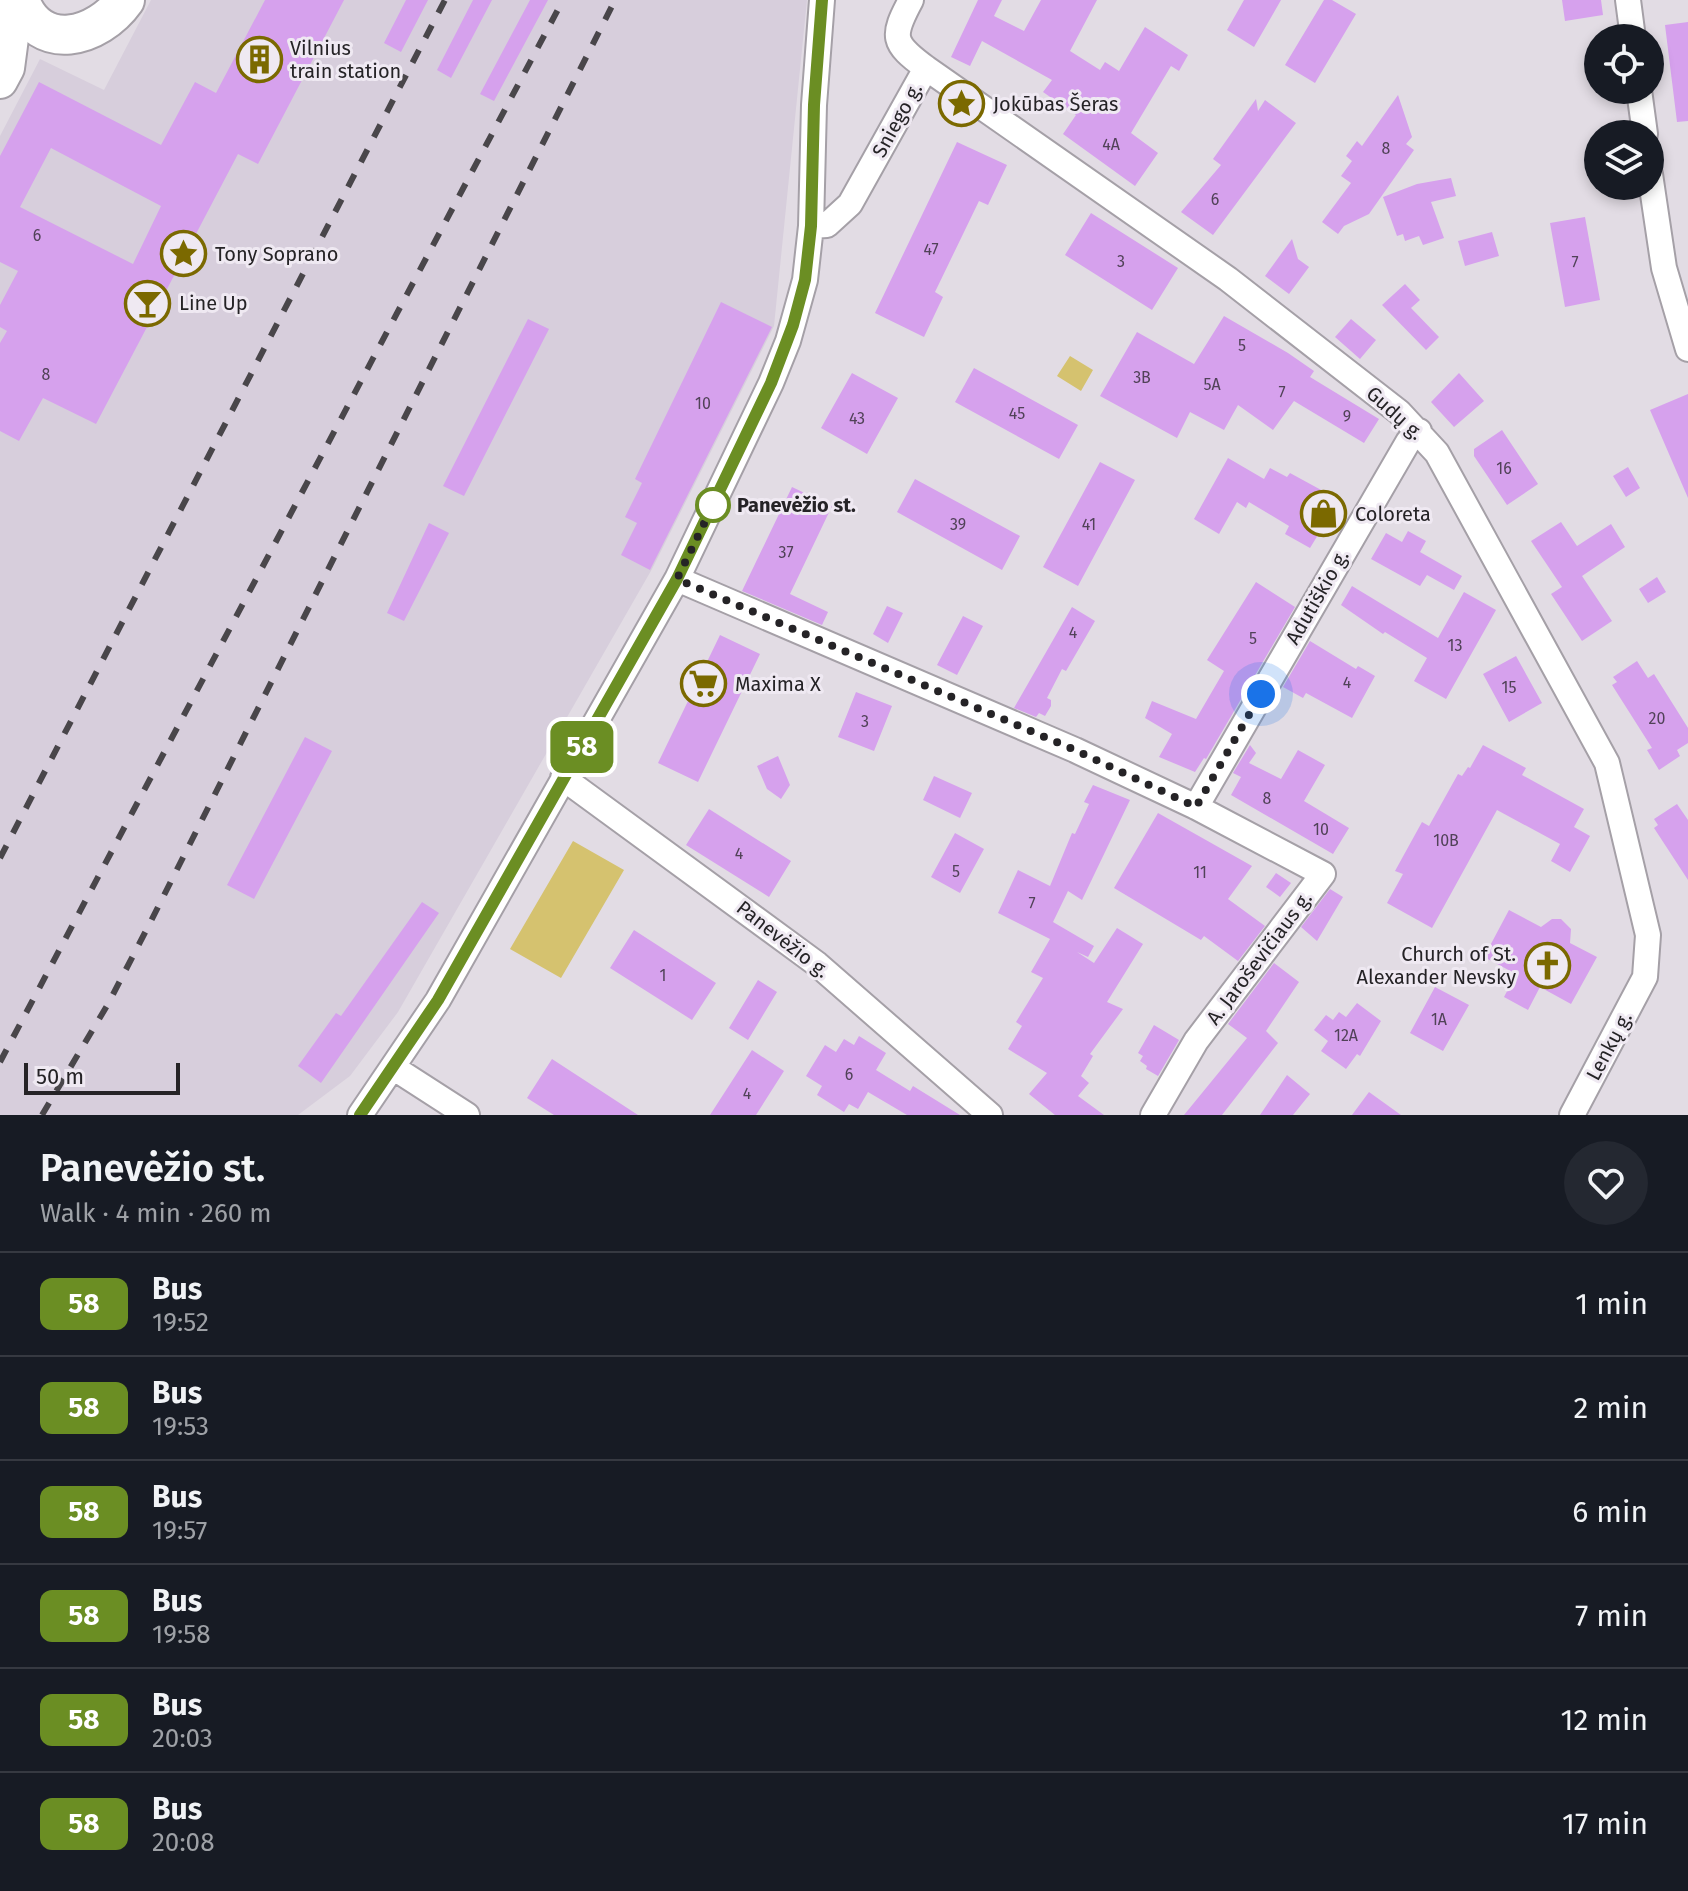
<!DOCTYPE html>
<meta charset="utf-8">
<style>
:root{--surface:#171b24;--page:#242831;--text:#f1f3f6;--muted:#9ea1a6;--line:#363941}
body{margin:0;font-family:"Fira Sans",sans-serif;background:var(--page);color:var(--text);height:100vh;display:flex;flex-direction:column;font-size:30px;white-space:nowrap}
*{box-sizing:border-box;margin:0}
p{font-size:26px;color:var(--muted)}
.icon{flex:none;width:44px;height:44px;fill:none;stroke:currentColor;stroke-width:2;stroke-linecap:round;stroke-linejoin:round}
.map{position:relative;height:1115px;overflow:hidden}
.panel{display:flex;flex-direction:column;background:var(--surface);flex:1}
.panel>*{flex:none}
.badge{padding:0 16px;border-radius:12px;font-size:28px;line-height:52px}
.controls{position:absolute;left:1584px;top:24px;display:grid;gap:16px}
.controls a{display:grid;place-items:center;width:80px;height:80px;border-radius:50%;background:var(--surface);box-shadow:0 4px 12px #0003;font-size:40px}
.scale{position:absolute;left:24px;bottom:20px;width:156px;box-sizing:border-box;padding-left:8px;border:4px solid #252326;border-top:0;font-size:22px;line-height:28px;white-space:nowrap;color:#252326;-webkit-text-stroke:6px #efe9f2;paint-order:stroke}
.you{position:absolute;width:40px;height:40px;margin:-20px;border:6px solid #fff;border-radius:50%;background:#1a73e8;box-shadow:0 0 0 12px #1a73e833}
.map>.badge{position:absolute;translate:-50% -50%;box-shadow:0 0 0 4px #fff}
.round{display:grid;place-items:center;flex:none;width:84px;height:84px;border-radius:42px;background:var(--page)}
.summary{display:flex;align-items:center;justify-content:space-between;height:136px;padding:0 40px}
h1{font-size:38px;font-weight:600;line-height:60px}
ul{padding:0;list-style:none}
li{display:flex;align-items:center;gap:24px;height:104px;padding:0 40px;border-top:2px solid var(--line)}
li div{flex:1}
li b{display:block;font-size:30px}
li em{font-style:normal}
li .badge{min-width:88px;font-weight:700;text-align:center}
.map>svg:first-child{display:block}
</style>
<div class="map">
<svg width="1688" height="1115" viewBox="0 0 1688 1115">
<rect width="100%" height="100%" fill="#e2dce4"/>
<path fill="#d7cedc" d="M151 0H807L774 326 652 569 398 1012 350 1076 298 1115H0V136L40 59 104 90Z"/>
<path fill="#d5c26f" d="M1070 356 1093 370 1081 391 1057 376Z
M573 841 624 870 561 978 510 949Z"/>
<path fill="#d6a1ed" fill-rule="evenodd" d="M265 0H344L258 164 238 154 96 424 43 398 19 441 0 431V343L7 331 0 327V305L18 271 0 262V156L39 82 161 145 195 82 216 93ZM51 148 161 206 133 264 20 207Z
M406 0H428L401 52 384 43Z
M473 0H492L451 78 437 70Z
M530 0H548L494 101 480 94Z
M978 0H1002L994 16 1024 31 1041 0H1097L1070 51 1100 70 1105 62 1119 71 1145 27 1188 55 1179 71 1171 66 1131 133 1158 153 1135 186 1063 134 1076 115 1043 92 1052 80 982 41 970 66 951 57Z
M1244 0H1281L1254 47 1227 30Z
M1324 0H1332L1356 14 1315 83 1285 65Z
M1562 0H1601L1603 15 1565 21Z
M1688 22V121L1677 122 1665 25Z
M1398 95 1412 137 1406 144 1414 150 1369 214 1344 226 1338 234 1322 222 1351 183 1341 176 1352 161 1346 156 1357 141 1362 146Z
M1256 99 1258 111 1265 100 1296 123 1213 235 1181 212 1221 165 1213 159Z
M957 142 1007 165 988 205 979 201 935 292 943 297 924 337 875 313Z
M1451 178 1456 196 1431 202 1444 238 1423 245 1419 236 1405 241 1403 234 1397 236 1383 197 1417 184Z
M1091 213 1178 268 1152 310 1065 255Z
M1585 217 1600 300 1565 307 1550 223Z
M1492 232 1499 256 1465 266 1458 241Z
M1292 239 1298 259 1309 267 1289 294 1265 276Z
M1405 284 1420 300 1411 308 1439 337 1426 350 1382 305Z
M721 302 772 327 650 570 621 555 637 523 625 517 642 483 635 479Z
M1224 316 1288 353 1314 371 1310 377 1379 419 1364 443 1294 401 1273 430 1238 405 1224 430 1190 412 1177 438 1100 396 1137 332 1194 364Z
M528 319 549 329 464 496 443 486Z
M1351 319 1376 340 1360 359 1335 337Z
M974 368 1078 425 1059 459 955 402Z
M852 373 898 398 867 454 821 428Z
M1459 373 1484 401 1454 427 1431 402Z
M1688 394V498L1650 410Z
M1502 430 1538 484 1507 505 1474 456V449Z
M1228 458 1264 479 1270 468 1287 477 1290 473 1334 497 1331 502 1342 509 1328 534 1321 530 1310 548 1285 534 1289 526 1249 502 1246 508 1237 502 1219 534 1194 519Z
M1100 462 1135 480 1078 586 1043 567Z
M1628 467 1640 488 1626 497 1613 476Z
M915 479 1020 536 1002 570 897 512Z
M792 487 832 506 790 594 828 612 822 625 742 591Z
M1561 522 1577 546 1611 524 1625 547 1582 576 1612 621 1582 641 1551 594 1562 587 1531 541Z
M429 523 449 533 404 621 387 613Z
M1408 531 1426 541 1420 552 1462 576 1454 590 1427 575 1420 586 1371 559 1386 533 1402 542Z
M1657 577 1666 592 1648 603 1639 589Z
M1256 582 1295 607 1206 759 1204 758 1195 772 1159 757 1172 734 1145 718 1152 701 1196 719 1224 671 1207 660Z
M1352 586 1438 638 1464 592 1496 610 1446 699 1414 681 1427 658 1385 632 1383 634 1341 605Z
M887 606 903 613 888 643 873 634Z
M1072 607 1095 621 1066 671 1062 669 1047 698 1051 700V706L1045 716 1039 713 1036 717 1014 708Z
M963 616 983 626 957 675 937 665Z
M720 635 760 654 698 782 658 763Z
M1310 641 1356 669 1358 666 1375 676 1352 718 1306 693 1303 698 1283 687Z
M1516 656 1542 703 1509 722 1483 674Z
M1637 661 1648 678 1654 674 1688 728V743L1677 750 1680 756 1659 770 1647 750 1652 748 1612 685 1617 682 1613 677Z
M856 692 892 706 874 751 838 737Z
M305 737 332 751 254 899 227 885Z
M1250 745 1256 753 1249 763 1281 779 1298 750 1325 765 1304 801 1349 828 1333 854 1231 795 1241 777 1233 773Z
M1483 745 1526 768 1522 775 1584 809 1574 827 1590 836 1570 872 1551 861 1560 844 1497 810 1432 928 1387 903 1403 874 1395 871 1422 822 1429 826 1458 774 1462 776 1468 767 1470 768Z
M778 756 790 785 781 799 767 789 757 766Z
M934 776 972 793 960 818 923 800Z
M1093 785 1130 800 1082 900 1068 891 1053 922 1094 946 1088 957 1077 952 1094 963 1117 928 1143 944 1107 1002 1123 1009 1090 1054 1093 1056 1081 1076 1089 1083 1078 1096 1104 1115H1055L1029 1094 1047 1073 1008 1049 1022 1026 1016 1022 1043 978 1031 972 1050 939 998 913 1018 870 1050 886 1072 833 1075 834 1089 804 1084 802Z
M1677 804 1688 820V880L1654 828 1658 825 1654 819Z
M709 809 791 861 769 897 686 845Z
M1158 813 1252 866 1228 899 1265 926 1238 961 1204 936 1201 940 1114 888Z
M955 833 984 849 960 893 931 877Z
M1276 873 1291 883 1280 897 1266 887Z
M1330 889 1343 897 1317 941 1301 927Z
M422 902 439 913 321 1083 298 1066 336 1013 341 1016Z
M1509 910 1541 927 1552 919H1561L1571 929 1570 943 1597 957 1571 1004 1540 987 1528 1010 1504 997 1516 974 1484 957Z
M634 930 716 983 692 1020 610 968Z
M1274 963 1299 982 1266 1031 1278 1043 1222 1115H1184L1247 1038 1228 1024Z
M758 980 777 992 748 1040 729 1028Z
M1435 987 1469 1005 1443 1051 1410 1033Z
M1357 1003 1381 1021 1360 1056 1357 1054 1346 1069 1321 1051 1328 1041 1314 1030 1326 1015 1333 1020 1339 1012 1346 1017Z
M1154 1025 1179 1040 1158 1076 1146 1069 1147 1066 1140 1061 1143 1056 1138 1053Z
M859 1036 886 1053 876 1070 910 1091 913 1086 960 1115H907L868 1092 858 1109 849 1104 844 1112 817 1095 822 1086 806 1076 825 1045 836 1052 844 1039 854 1045Z
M752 1050 784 1071 756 1115H710Z
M552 1059 638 1115H554L527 1098Z
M1287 1075 1310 1094 1293 1115H1260Z
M1369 1092 1401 1115H1352Z"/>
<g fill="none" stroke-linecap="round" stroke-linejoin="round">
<defs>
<path id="minor" d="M1628 0 1633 38
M926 68 1228 279 1399 412 1437 453 1607 763 1648 935 1645 977 1572 1115
M1639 90 1645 134
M1650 174 1664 268 1688 349
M811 226 827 225 850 204 926 68C892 43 891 37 911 0
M677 579 1075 750 1196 807 1323 874 1196 1041 1153 1115
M563 778 817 964 990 1115
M1196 807 1408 442 1419 431
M394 1068 467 1115
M360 1115 438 1000 677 579 771 383 788 341 805 280 811 226 814 105 822 0"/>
<path id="secondary" d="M0 81 7 68 16 0"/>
<path id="primary" d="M20 0C39 54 98 38 125 0"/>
</defs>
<use href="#minor" stroke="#a5a0a7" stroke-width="28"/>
<use href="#secondary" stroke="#a5a0a7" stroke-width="38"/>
<use href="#primary" stroke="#a5a0a7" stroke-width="42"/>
<use href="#minor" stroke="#fff" stroke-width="24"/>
<use href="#secondary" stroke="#fff" stroke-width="34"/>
<use href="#primary" stroke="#fff" stroke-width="38"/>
<path stroke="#49464a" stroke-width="6" stroke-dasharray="14 14" stroke-linecap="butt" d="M0 858 445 0
M0 1062 563 0
M42 1115 108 1004 150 923 615 0"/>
</g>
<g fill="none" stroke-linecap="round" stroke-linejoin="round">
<defs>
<path id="line" d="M360 1115 438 1000 677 579 771 383 793 325 805 280 811 226 814 105 822 0"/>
</defs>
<use href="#line" stroke="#fff" stroke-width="18"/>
<use href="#line" stroke="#6b8e23" stroke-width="12"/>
<path stroke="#252326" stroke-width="8" stroke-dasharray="0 14.4" d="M713 505 718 495 677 579 1075 750 1196 807 1261 694"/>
</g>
<defs>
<symbol id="building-ring" viewBox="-11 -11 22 22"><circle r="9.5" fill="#efe9f2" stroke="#7b6900" stroke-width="1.5"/><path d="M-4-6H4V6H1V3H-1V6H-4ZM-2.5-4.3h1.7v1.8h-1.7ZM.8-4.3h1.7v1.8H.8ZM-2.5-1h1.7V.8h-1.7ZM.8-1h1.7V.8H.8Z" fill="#7b6900"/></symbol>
<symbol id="sight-ring" viewBox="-11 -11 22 22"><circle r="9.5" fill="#efe9f2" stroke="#7b6900" stroke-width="1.5"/><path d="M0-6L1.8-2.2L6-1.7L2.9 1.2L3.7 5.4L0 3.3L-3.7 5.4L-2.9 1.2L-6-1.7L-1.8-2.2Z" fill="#7b6900"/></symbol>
<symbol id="bar-ring" viewBox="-11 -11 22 22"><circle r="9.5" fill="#efe9f2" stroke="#7b6900" stroke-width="1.5"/><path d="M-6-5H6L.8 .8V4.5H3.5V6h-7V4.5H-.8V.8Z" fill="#7b6900"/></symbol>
<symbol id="shop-ring" viewBox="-11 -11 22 22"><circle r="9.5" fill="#efe9f2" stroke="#7b6900" stroke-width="1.5"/><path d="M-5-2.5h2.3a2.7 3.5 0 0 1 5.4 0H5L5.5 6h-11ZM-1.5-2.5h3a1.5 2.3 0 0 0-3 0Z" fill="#7b6900"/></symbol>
<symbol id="supermarket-ring" viewBox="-11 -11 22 22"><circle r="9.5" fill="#efe9f2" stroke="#7b6900" stroke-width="1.5"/><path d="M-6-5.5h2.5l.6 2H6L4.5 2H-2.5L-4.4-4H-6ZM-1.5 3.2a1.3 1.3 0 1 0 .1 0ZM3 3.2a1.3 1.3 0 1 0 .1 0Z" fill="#7b6900"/></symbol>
<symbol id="church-ring" viewBox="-11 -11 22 22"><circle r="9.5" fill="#efe9f2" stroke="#7b6900" stroke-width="1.5"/><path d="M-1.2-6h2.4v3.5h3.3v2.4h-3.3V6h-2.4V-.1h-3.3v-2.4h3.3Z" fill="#7b6900"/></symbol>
</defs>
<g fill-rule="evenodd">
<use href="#building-ring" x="234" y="34" width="51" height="51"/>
<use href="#sight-ring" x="936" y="78" width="51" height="51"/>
<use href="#sight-ring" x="158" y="228" width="51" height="51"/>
<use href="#bar-ring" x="122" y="278" width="51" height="51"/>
<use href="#shop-ring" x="1298" y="488" width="51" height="51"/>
<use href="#supermarket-ring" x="678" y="658" width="51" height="51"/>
<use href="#church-ring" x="1522" y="940" width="51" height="51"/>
</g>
<circle fill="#fff" stroke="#6b8e23" stroke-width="4" cx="713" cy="505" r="16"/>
<g text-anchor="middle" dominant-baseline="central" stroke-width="6" stroke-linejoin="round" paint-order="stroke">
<g font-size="16" fill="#514258">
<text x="1111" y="144">4A</text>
<text x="1386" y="148">8</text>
<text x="1215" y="199">6</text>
<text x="37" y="235">6</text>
<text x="931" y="249">47</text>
<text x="1121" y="261">3</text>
<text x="1575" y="262">7</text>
<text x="1242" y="345">5</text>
<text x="46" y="374">8</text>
<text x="1142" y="377">3B</text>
<text x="1212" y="384">5A</text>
<text x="1282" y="392">7</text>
<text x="703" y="403">10</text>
<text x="1017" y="413">45</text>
<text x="1347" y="416">9</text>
<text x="857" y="418">43</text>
<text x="1504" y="468">16</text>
<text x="958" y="524">39</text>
<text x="1089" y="524">41</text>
<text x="786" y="552">37</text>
<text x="1073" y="632">4</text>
<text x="1253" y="638">5</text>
<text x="1455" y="645">13</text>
<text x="1347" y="682">4</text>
<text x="1509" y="687">15</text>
<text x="1657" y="718">20</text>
<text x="865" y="721">3</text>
<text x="1267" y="798">8</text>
<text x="1321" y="829">10</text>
<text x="1446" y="840">10B</text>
<text x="739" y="853">4</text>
<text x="956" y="871">5</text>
<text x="1200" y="872">11</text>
<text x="1032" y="903">7</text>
<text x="663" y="975">1</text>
<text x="1439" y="1019">1A</text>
<text x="1346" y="1035">12A</text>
<text x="849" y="1074">6</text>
<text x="747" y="1093">4</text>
</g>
<g font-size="20" fill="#252326" stroke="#efe9f2" text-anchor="start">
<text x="290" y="48">Vilnius<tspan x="290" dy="23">train station</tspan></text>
<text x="993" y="104">Jokūbas Šeras</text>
<text x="215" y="254">Tony Soprano</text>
<text x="179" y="303">Line Up</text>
<text x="1355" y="514">Coloreta</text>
<text x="735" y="684">Maxima X</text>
<text x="1516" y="954" text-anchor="end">Church of St.<tspan x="1516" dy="23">Alexander Nevsky</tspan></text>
</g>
<g font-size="20" fill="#252326" stroke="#efe9f2">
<text transform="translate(897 120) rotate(-61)">Sniego g.</text>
<text transform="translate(1395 413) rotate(42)">Gudų g.</text>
<text transform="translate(1317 597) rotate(-60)">Adutiškio g.</text>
<text transform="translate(783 939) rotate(38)">Panevėžio g.</text>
<text transform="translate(1259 958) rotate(-53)">A. Jaroševičiaus g.</text>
<text transform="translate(1609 1046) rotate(-62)">Lenkų g.</text>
</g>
<g font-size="20" font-weight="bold" fill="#252326" stroke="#efe9f2" text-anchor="start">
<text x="737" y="505">Panevėžio st.</text>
</g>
</g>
</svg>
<div class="controls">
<a><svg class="icon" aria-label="locate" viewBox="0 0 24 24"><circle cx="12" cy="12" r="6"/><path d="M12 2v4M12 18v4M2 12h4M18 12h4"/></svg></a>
<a><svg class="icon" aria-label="layers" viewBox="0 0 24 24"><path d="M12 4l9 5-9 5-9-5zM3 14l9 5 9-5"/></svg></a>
</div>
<div class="scale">50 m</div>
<div class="you" style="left:1261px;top:694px"></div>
<b class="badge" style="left:582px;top:747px;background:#6b8e23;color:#fff">58</b>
</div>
<section class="panel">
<div class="summary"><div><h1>Panevėžio st.</h1><p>Walk · 4 min · 260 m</p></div><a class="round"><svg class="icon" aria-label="heart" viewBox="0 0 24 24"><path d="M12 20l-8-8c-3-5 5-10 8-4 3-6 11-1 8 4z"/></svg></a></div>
<ul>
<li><span class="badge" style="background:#6b8e23;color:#fff">58</span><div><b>Bus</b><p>19:52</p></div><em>1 min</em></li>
<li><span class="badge" style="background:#6b8e23;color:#fff">58</span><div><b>Bus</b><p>19:53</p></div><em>2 min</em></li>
<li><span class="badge" style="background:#6b8e23;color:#fff">58</span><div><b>Bus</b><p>19:57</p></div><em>6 min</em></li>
<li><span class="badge" style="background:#6b8e23;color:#fff">58</span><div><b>Bus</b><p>19:58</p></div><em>7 min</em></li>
<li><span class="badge" style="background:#6b8e23;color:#fff">58</span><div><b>Bus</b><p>20:03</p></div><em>12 min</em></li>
<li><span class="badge" style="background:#6b8e23;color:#fff">58</span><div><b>Bus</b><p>20:08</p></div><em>17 min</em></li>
</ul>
</section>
